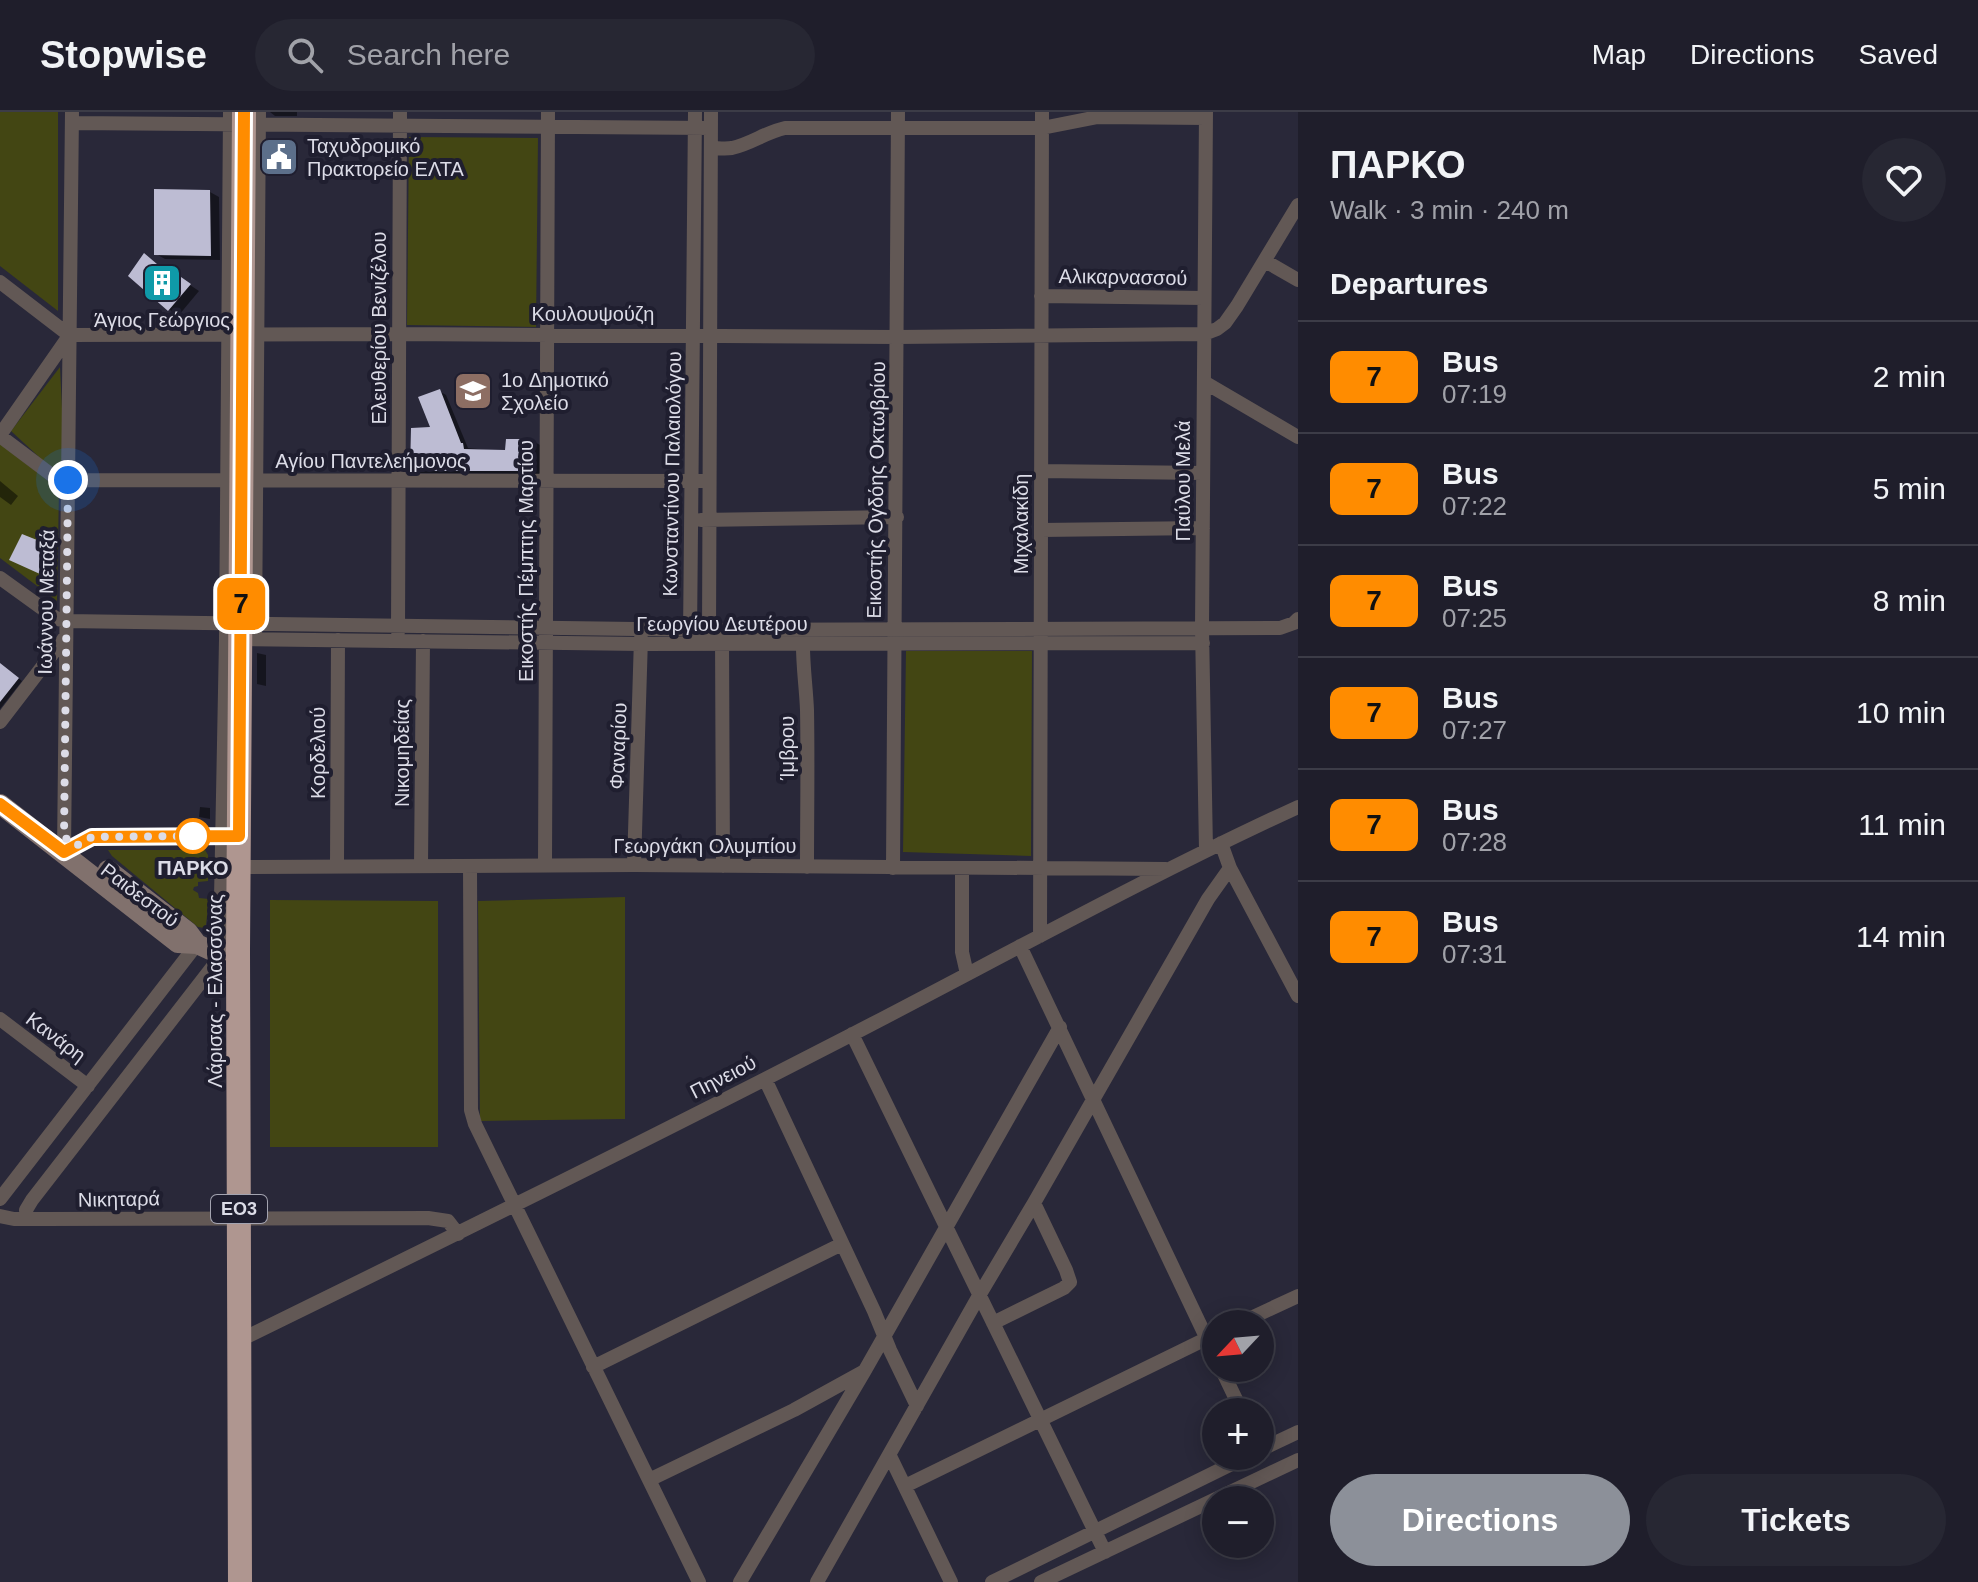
<!DOCTYPE html>
<meta charset="utf-8">
<style>
:root{--surface:#1f1e2b;--page:#272733;--text:#f1f3f6;--muted:#a1a2a9;--line:#3c3c47;--accent:#8c9099}
body{margin:0;font-family:Helvetica,sans-serif;background:var(--page);color:var(--text);height:100vh;display:flex;flex-direction:column;font-size:30px;white-space:nowrap}
*{box-sizing:border-box;margin:0}
p{font-size:26px;color:var(--muted)}
.icon{flex:none;width:44px;height:44px;fill:none;stroke:currentColor;stroke-width:2;stroke-linecap:round;stroke-linejoin:round}
.map{position:relative;flex:1;overflow:hidden}
.drawer{display:flex;flex-direction:column;background:var(--surface);width:680px}
.drawer>*{flex:none}
.badge{padding:0 16px;border-radius:12px;font-size:28px;line-height:52px}
.needle{width:52px;rotate:244deg}
.tools{position:absolute;left:1202px;top:1198px;display:grid;gap:16px}
.tools a{display:grid;place-items:center;width:72px;height:72px;border-radius:50%;background:var(--surface);box-shadow:0 4px 20px #0003,0 0 0 2px var(--line);font-size:40px}
.you{position:absolute;width:40px;height:40px;margin:-20px;border:6px solid #fff;border-radius:50%;background:#1a73e8;box-shadow:0 0 0 12px #1a73e833}
.map>.badge{position:absolute;translate:-50% -50%;box-shadow:0 0 0 4px #fff}
h2{padding:0 32px;font-size:30px;line-height:72px}
.round{display:grid;place-items:center;flex:none;width:84px;height:84px;border-radius:42px;background:var(--page)}
.headline{display:flex;align-items:center;justify-content:space-between;height:136px;padding:0 32px}
h1{font-size:38px;font-weight:600;line-height:60px}
.button{display:flex;gap:16px;margin-top:auto;padding:16px 32px}
.button a{flex:1;height:92px;border-radius:48px;background:var(--accent);color:#fff;font-size:32px;font-weight:600;line-height:92px;text-align:center}
.button a+a{background:var(--page);color:var(--text)}
ul{padding:0;list-style:none}
li{display:flex;align-items:center;gap:24px;height:112px;padding:0 32px;border-top:2px solid var(--line)}
li div{flex:1}
li b{display:block;font-size:30px}
li em{font-style:normal}
li .badge{min-width:88px;font-weight:700;text-align:center}
header{display:flex;align-items:center;gap:48px;box-sizing:border-box;height:112px;padding:0 40px;background:var(--surface);border-bottom:2px solid var(--line)}
header strong{font-size:38px}
nav{display:flex;gap:44px;margin-inline-start:auto;font-size:28px}
.search{width:560px;height:72px;background:var(--page);display:flex;align-items:center;gap:20px;box-sizing:border-box;padding:0 28px;border-radius:44px;color:var(--muted);font-size:30px}
main{display:flex;flex:1;min-height:0}
.map>svg:first-child{display:block}
</style>
<header>
<strong>Stopwise</strong>
<div class="search"><svg class="icon" aria-label="search" viewBox="0 0 24 24"><circle cx="10" cy="10" r="6"/><path d="M15 15l6 6"/></svg>Search here</div>
<nav><a>Map</a><a>Directions</a><a>Saved</a></nav>
</header>
<main>
<div class="map">
<svg width="1298" height="1470" viewBox="0 0 1298 1470">
<rect width="100%" height="100%" fill="#292839"/>
<path fill="#434613" d="M0 0H58V199L0 154Z
M409 25 538 26 536 215 407 213Z
M60 255 65 358 50 355 11 319Z
M0 332 59 377 57 489 0 446Z
M906 539H1032L1031 744 903 740Z
M108 738H205L208 743V769L198 770V774L194 775 193 778 198 781 199 786 209 787 206 813 204 816 198 815 112 744Z
M625 785V1007L480 1009 478 789Z
M270 788 438 789V1035H270Z"/>
<path fill="#0007" d="M270 0H297V4H275Z
M275 37H284L288 40V56L280 57 276 54Z
M210 80 219 85 220 148 165 147 156 142Z
M144 144 179 170 181 167 199 179 179 203 170 198 131 164Z
M439 279 446 283 468 336 507 340 533 329 540 333V362L419 361 412 357 433 317Z
M0 369 18 384 11 393 0 385Z
M23 425 53 438 47 464 18 451Z
M257 541 266 543V574L257 572Z
M0 552 22 569 0 597Z
M200 695 210 696V707L199 705Z"/>
<path fill="#bdbcd3" d="M154 77 210 78 211 144 154 143Z
M144 141 177 169 181 165 191 172 168 199 128 164Z
M440 277 461 331H463L464 337 505 338 506 327H534L533 359H410L411 316 430 315 418 285Z
M22 422 47 432 40 462 9 448Z
M0 551 19 566 0 590Z"/>
<g fill="none" stroke-linecap="round" stroke-linejoin="round">
<path stroke="#625855" stroke-width="14" d="M1206 0 1202 516 1206 738
M72 11 711 16
M711 36C718 36 725 37 732 36 751 32 766 20 785 16H1042L1098 5 1206 6
M1265 149 1298 168
M0 170 69 223 399 222 898 225 1204 222 1217 217 1225 211 1237 194 1298 93
M1041 184 1204 186
M1204 270 1298 325
M0 323 69 224
M0 324 53 364 68 368 709 369
M1041 359 1203 361
M701 408 897 405
M1041 418 1203 416
M0 466 57 507 66 509 709 518 1280 516 1294 511 1298 507
M255 520 259 0
M398 520 400 0
M722 523 723 754
M803 523C802 549 806 573 807 598 808 650 807 703 807 755
M690 524 695 0
M709 524 711 0
M235 527 641 532 1203 531
M0 610 66 524
M64 740 72 0
M64 740 92 725 231 724
M545 753 548 0
M634 753 641 526
M337 754 338 528
M421 754 423 529
M470 754 471 998 475 1012 699 1470
M239 755 634 753 1166 757
M893 756 898 0
M1230 756 1298 884
M962 757V840L967 862
M1040 824 1042 0
M1020 834 1216 1246
M0 907 88 974
M852 922 1105 1440
M765 967 874 1199 890 1238 917 1294
M0 1087 197 832
M0 1104 14 1107H41L428 1106 448 1109 458 1122
M27 1107 26 1098 32 1088 214 853 220 839 226 527 230 0
M993 1211 1064 1176 1070 1170 1066 1158 1034 1091
M1238 1212 1298 1184
M240 1228C445 1128 649 1027 851 923 1000 846 1146 765 1298 695
M593 1255 842 1132
M1221 1256 1242 1300
M1260 1338 1298 1320
M890 1344 951 1470
M649 1368 794 1298 863 1260
M905 1374 1216 1222
M740 1470 864 1260 1060 915
M817 1470 980 1182 1034 1091 1208 787 1230 756 1221 731
M992 1470 1248 1344
M1041 1470 1298 1348"/>
<path stroke="#81716d" stroke-width="20" d="M0 692 178 831 197 832 210 838 238 839
M108 758 188 820 197 832"/>
<path stroke="#af9690" stroke-width="24" d="M240 1470 238 839 244 0"/>
</g>
<g fill="none" stroke-linecap="round" stroke-linejoin="round">
<defs>
<path id="line" d="M0 692 64 740 92 725 239 724 244 0"/>
</defs>
<use href="#line" stroke="#fff" stroke-width="18"/>
<use href="#line" stroke="#ff8c00" stroke-width="12"/>
<path stroke="#dcdce7" stroke-width="8" stroke-dasharray="0 14.4" d="M68 368 64 725 76 734 92 725 193 724"/>
</g>
<defs>
<symbol id="civic-square" viewBox="-11 -11 22 22"><rect x="-9" y="-9" width="18" height="18" rx="4" fill="#5c6f8a" stroke="#1f1e2f"/><path d="M-.6-6.5H3V-4.5H.6V-3L4-1V1h2V6H-6V1h2V-1L-.6-3ZM-1.2 2.5V6h2.4V2.5Z" fill="#fff"/></symbol>
<symbol id="building-square" viewBox="-11 -11 22 22"><rect x="-9" y="-9" width="18" height="18" rx="4" fill="#0f9aa8" stroke="#1f1e2f"/><path d="M-4-6H4V6H1V3H-1V6H-4ZM-2.5-4.3h1.7v1.8h-1.7ZM.8-4.3h1.7v1.8H.8ZM-2.5-1h1.7V.8h-1.7ZM.8-1h1.7V.8H.8Z" fill="#fff"/></symbol>
<symbol id="school-square" viewBox="-11 -11 22 22"><rect x="-9" y="-9" width="18" height="18" rx="4" fill="#8d6e63" stroke="#1f1e2f"/><path d="M0-5L7-2L0 1L-7-2ZM-4 1L0 2.5L4 1V4Q0 6-4 4Z" fill="#fff"/></symbol>
</defs>
<g fill-rule="evenodd">
<use href="#civic-square" x="257" y="23" width="44" height="44"/>
<use href="#building-square" x="140" y="149" width="44" height="44"/>
<use href="#school-square" x="451" y="257" width="44" height="44"/>
</g>
<circle fill="#fff" stroke="#ff8c00" stroke-width="4" cx="193" cy="724" r="16"/>
<g text-anchor="middle" dominant-baseline="central" stroke-width="8" stroke-linejoin="round" paint-order="stroke">
<rect fill="#1f1e2f" stroke="#a3a3b0" stroke-width="2" x="211" y="1083" width="56" height="28" rx="6"/>
<g font-size="18" font-weight="bold" fill="#dcdce7">
<text x="239" y="1097">ΕΟ3</text>
</g>
<g font-size="20" fill="#dcdce7" stroke="#1f1e2f" text-anchor="start">
<text x="307" y="34">Ταχυδρομικό<tspan x="307" dy="23">Πρακτορείο ΕΛΤΑ</tspan></text>
<text x="162" y="208" text-anchor="middle">Άγιος Γεώργιος</text>
<text x="501" y="268">1o Δημοτικό<tspan x="501" dy="23">Σχολείο</tspan></text>
</g>
<g font-size="20" fill="#dcdce7" stroke="#1f1e2f">
<text transform="translate(1123 165) rotate(1)">Αλικαρνασσού</text>
<text x="593" y="202">Κουλουψούζη</text>
<text transform="translate(379 216) rotate(-90)">Ελευθερίου Βενιζέλου</text>
<text x="371" y="349">Αγίου Παντελεήμονος</text>
<text transform="translate(672 362) rotate(-89)">Κωνσταντίνου Παλαιολόγου</text>
<text transform="translate(1183 369) rotate(-90)">Παύλου Μελά</text>
<text transform="translate(876 378) rotate(-89)">Εικοστής Ογδόης Οκτωβρίου</text>
<text transform="translate(1021 412) rotate(-90)">Μιχαλακίδη</text>
<text transform="translate(526 449) rotate(-90)">Εικοστής Πέμπτης Μαρτίου</text>
<text transform="translate(46 490) rotate(-89)">Ιωάννου Μεταξά</text>
<text x="722" y="512">Γεωργίου Δευτέρου</text>
<text transform="translate(618 634) rotate(-88)">Φαναρίου</text>
<text transform="translate(787 636) rotate(-90)">Ίμβρου</text>
<text transform="translate(318 641) rotate(-90)">Κορδελιού</text>
<text transform="translate(402 641) rotate(-90)">Νικομηδείας</text>
<text x="705" y="734">Γεωργάκη Ολυμπίου</text>
<text transform="translate(140 783) rotate(37)">Ραιδεστού</text>
<text transform="translate(215 879) rotate(-90)">Λάρισας - Ελασσόνας</text>
<text transform="translate(56 925) rotate(37)">Κανάρη</text>
<text transform="translate(723 965) rotate(-27)">Πηνειού</text>
<text transform="translate(119 1087) rotate(-1)">Νικηταρά</text>
</g>
<g font-size="20" font-weight="bold" fill="#dcdce7" stroke="#1f1e2f">
<text x="193" y="756">ΠΑΡΚΟ</text>
</g>
</g>
</svg>
<div class="tools">
<a><svg class="needle" viewBox="-14 -14 28 28"><path d="M0-13l5 13h-10z" fill="#e53935"/><path d="M0 13l5-13h-10z" fill="#a1a2a9"/></svg></a>
<a>+</a>
<a>−</a>
</div>
<div class="you" style="left:68px;top:368px"></div>
<b class="badge" style="left:241px;top:492px;background:#ff8c00;color:#111">7</b>
</div>
<section class="drawer">
<div class="headline"><div><h1>ΠΑΡΚΟ</h1><p>Walk · 3 min · 240 m</p></div><a class="round"><svg class="icon" aria-label="heart" viewBox="0 0 24 24"><path d="M12 20l-8-8c-3-5 5-10 8-4 3-6 11-1 8 4z"/></svg></a></div>
<h2>Departures</h2>
<ul>
<li><span class="badge" style="background:#ff8c00;color:#111">7</span><div><b>Bus</b><p>07:19</p></div><em>2 min</em></li>
<li><span class="badge" style="background:#ff8c00;color:#111">7</span><div><b>Bus</b><p>07:22</p></div><em>5 min</em></li>
<li><span class="badge" style="background:#ff8c00;color:#111">7</span><div><b>Bus</b><p>07:25</p></div><em>8 min</em></li>
<li><span class="badge" style="background:#ff8c00;color:#111">7</span><div><b>Bus</b><p>07:27</p></div><em>10 min</em></li>
<li><span class="badge" style="background:#ff8c00;color:#111">7</span><div><b>Bus</b><p>07:28</p></div><em>11 min</em></li>
<li><span class="badge" style="background:#ff8c00;color:#111">7</span><div><b>Bus</b><p>07:31</p></div><em>14 min</em></li>
</ul>
<div class="button"><a>Directions</a><a>Tickets</a></div>
</section>
</main>
